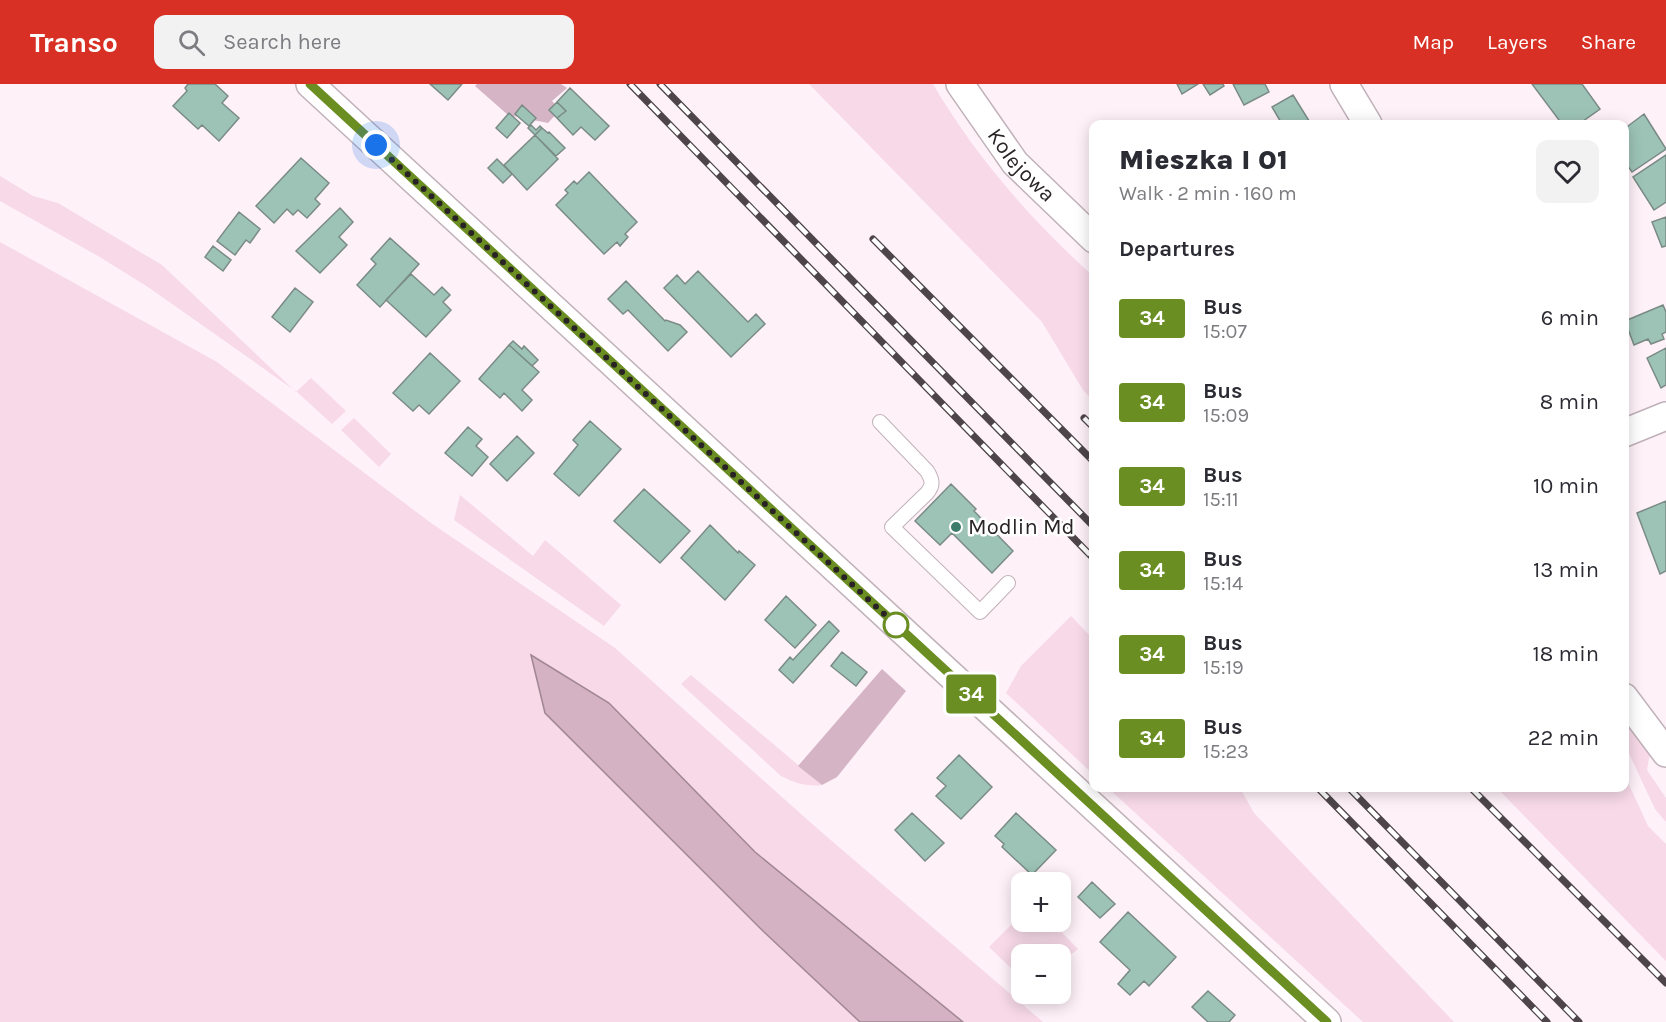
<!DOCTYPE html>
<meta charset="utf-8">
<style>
:root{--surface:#fff;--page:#f2f2f3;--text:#2b2b33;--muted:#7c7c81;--accent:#d93025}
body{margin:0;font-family:Karla,sans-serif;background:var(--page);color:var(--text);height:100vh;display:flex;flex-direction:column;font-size:22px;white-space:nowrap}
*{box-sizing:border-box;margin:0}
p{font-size:20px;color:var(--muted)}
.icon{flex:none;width:33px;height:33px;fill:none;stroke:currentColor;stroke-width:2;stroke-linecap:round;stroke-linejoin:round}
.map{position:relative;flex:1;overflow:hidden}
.panel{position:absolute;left:1089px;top:36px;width:540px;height:672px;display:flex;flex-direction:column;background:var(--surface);border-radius:12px;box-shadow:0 3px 15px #0003}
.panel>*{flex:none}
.badge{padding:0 12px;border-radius:4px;font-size:21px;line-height:39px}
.tools{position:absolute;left:1011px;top:788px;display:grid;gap:12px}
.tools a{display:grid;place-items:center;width:60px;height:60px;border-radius:12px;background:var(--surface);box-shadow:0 3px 15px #0003;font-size:30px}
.you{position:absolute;width:30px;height:30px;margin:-15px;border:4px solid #fff;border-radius:50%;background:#1a73e8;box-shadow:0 0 0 9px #1a73e833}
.map>.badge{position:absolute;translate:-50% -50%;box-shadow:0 0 0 3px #fff}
h2{padding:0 30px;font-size:22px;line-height:54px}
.round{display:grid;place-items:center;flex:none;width:63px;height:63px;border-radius:12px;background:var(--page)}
.overview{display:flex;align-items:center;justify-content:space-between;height:102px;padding:0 30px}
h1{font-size:28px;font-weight:800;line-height:45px}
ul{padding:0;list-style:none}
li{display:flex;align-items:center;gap:18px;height:84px;padding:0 30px}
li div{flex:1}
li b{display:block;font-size:22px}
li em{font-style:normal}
li .badge{min-width:66px;font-weight:700;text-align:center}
header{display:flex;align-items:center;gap:36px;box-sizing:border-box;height:84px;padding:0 30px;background:var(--accent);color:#fff}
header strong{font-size:28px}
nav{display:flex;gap:33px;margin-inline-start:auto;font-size:21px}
.search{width:420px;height:54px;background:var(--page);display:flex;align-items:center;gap:15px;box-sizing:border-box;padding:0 21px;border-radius:12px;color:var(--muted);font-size:22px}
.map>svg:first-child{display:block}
</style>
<header>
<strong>Transo</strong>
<div class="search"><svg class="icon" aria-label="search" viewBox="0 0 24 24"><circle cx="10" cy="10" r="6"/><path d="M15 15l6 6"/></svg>Search here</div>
<nav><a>Map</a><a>Layers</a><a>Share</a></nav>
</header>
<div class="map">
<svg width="1666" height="938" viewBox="0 0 1666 938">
<rect width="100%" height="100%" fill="#fef1f8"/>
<path fill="#f7d9e8" d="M809 0H933C975 72 1031 136 1093 192V317L1083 306 1042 238Z
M0 92 33 112 58 119 162 181 296 308 311 294 346 327 332 340 297 308 148 203 98 172 0 117Z
M0 158 217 278 431 439 615 564 819 746 1043 938H963L755 768 609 619 532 571 545 629 764 848 860 938H0Z
M354 334 391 370 379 383 341 346Z
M460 411 533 472 545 456 621 521 604 542 454 436Z
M1071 532 1093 555V690L1006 609 1021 582Z
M691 591 822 701C806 703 795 699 781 692L681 600Z
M1625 632 1650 669 1647 686 1666 714V738L1655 725 1625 661Z
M1625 692 1648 742 1666 760V877L1497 704H1624Z
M1108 704H1240L1254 729 1454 938H1363Z
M1021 831 1022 837H1051L1078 865 1061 879 1060 870H1022L1021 894 989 863Z"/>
<path fill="#d5b4c5" d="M477 0H561L567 4 552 17 560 26 548 39 508 31 475 2Z
M882 585 906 607 837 693 822 701 798 682Z"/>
<path fill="#d4b2c3" stroke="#a18794" stroke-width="1.5" d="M531 571 609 619 755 768 963 938H860L764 848 545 629Z"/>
<path fill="#9dc3b7" stroke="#7a8b85" stroke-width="1.5" d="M188 0H215L228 12 222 19 239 34 219 57 202 41 198 45 173 22 187 7 185 4Z
M430 0H462L448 16Z
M1177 0H1198L1182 10Z
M1203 0H1223L1224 2 1210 11Z
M1233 0H1265L1269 8 1244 21Z
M1532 0H1582L1600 25 1579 40H1562Z
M570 4 609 42 595 56 581 43 573 51 557 34 566 27 557 18Z
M1293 11 1311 40H1282L1272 23Z
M557 18 566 27 557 34 549 26Z
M522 21 536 34 529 42 515 30Z
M509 29 520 39 507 54 496 44Z
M1644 30 1666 65 1632 88 1624 77V45Z
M531 41 536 46 540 42 542 44 535 51 528 44Z
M542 44 548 49 549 48 565 64 556 72 535 51Z
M535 51 558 75 527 106 504 81Z
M1666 71V118L1654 126 1633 93Z
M301 74 329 99 315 115 320 120 307 134 298 126 293 131 287 125 274 139 256 122Z
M497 75 512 90 503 99 488 84Z
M589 88 637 138 625 150 628 153 620 162 617 158 604 170 556 121 568 109 565 106 574 97 577 100Z
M340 124 353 138 339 153 347 161 320 189 296 167Z
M239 128 260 145 250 159 246 156 235 171 217 157Z
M1666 133V162L1662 163 1652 138Z
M390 154 419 180 380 223 357 201 376 180 371 175Z
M213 162 231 176 223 187 205 173Z
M698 187 748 238 756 230 765 240 731 273 664 204 677 191 685 200Z
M411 190 434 211 442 203 450 211 443 218 451 226 426 253 386 216Z
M626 197 665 237 666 236 680 241 687 248 668 267 628 226 623 230 608 215Z
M295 204 313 218 290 248 272 233Z
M1663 221 1666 228V248L1662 250 1664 255 1651 260 1648 255 1634 261 1625 237Z
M513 257 522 265 524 262 538 276 532 282 509 261Z
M509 261 539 288 522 306 532 316 522 327 504 309 500 314 479 295Z
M1666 264V301L1661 304 1647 274Z
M430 269 460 297 429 330 419 321 413 327 393 309Z
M590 337 621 365 579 412 554 390 578 361 573 356Z
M468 343 482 355 476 362 488 373 472 392 445 369Z
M517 352 534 369 507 397 490 380Z
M951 400 976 425 974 427 1013 467 992 489 952 449 940 461 915 437Z
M644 405 690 447 660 479 614 437Z
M1666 417V487L1660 490 1637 429Z
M710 441 738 469 739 467 755 481 725 516 681 474Z
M786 512 816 541 795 564 765 536Z
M829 537 839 547 793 599 779 586 790 573 793 576Z
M842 568 867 588 856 602 831 582Z
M959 671 992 703 961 735 936 712 946 702 937 694Z
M912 729 944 759 925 777 895 746Z
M1016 729 1056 766 1032 791 1002 763 1004 760 995 752Z
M1092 798 1115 820 1100 834 1078 813Z
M1128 828 1176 873 1149 902 1144 897 1130 911 1118 900 1130 886 1100 858Z
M1208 907 1235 931 1229 938H1208L1192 923Z"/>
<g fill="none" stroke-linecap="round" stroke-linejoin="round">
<defs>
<path id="service" d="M880 338 927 387C932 395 934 401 927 409L892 443 980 528 1008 499"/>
<g id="minor">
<path d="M310 0 1327 938"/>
<path id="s1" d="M960 0 1015 79 1094 155"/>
<path d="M1344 0 1368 40"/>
<path d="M1624 349 1666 332"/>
<path d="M1624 613 1666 669"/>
</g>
</defs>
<use href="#service" stroke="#c1b1b9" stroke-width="16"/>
<use href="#minor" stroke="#c1b1b9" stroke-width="30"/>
<use href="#service" stroke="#fff" stroke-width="14"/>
<use href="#minor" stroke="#fff" stroke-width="27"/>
<defs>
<path id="rail" d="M630 0 1094 475
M660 0 1094 443
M873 155 1094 378
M1084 334 1094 344
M1318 704 1547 938
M1349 704 1579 938
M1471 704 1666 899"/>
</defs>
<use href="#rail" stroke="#4d4549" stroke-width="7"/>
<use href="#rail" stroke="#fff" stroke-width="4.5" stroke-dasharray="14" stroke-linecap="butt"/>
</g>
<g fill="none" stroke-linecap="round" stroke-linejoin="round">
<defs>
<path id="line" d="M310 0 1327 938"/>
</defs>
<use href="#line" stroke="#fff" stroke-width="14"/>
<use href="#line" stroke="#6b8e23" stroke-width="9"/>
<path stroke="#292326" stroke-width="6" stroke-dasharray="0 10.8" d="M376 61 896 541"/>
</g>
<circle fill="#3a7b6a" stroke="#fff" stroke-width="2" cx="956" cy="443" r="6"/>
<circle fill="#fff" stroke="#6b8e23" stroke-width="3" cx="896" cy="541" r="12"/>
<g text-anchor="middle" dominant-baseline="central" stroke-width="5" stroke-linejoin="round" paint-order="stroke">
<g font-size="22" fill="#292326" stroke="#fff">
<text stroke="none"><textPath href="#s1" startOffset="102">Kolejowa</textPath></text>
</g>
<g font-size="22" fill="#292326" stroke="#fff" text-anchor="start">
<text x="968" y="443">Modlin Md</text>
</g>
</g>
</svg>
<div class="tools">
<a>+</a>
<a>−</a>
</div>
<div class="you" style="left:376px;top:61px"></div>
<b class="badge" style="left:971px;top:610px;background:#6b8e23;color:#fff">34</b>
<section class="panel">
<div class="overview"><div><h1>Mieszka I 01</h1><p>Walk · 2 min · 160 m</p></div><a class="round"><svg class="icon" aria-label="heart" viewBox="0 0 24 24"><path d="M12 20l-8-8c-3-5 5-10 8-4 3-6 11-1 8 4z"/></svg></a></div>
<h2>Departures</h2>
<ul>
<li><span class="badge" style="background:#6b8e23;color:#fff">34</span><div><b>Bus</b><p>15:07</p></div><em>6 min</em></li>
<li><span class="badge" style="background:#6b8e23;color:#fff">34</span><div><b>Bus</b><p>15:09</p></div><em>8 min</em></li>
<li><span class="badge" style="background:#6b8e23;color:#fff">34</span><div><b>Bus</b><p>15:11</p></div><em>10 min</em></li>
<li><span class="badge" style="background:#6b8e23;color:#fff">34</span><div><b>Bus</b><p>15:14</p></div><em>13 min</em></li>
<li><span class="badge" style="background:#6b8e23;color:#fff">34</span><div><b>Bus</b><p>15:19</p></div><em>18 min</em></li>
<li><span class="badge" style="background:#6b8e23;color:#fff">34</span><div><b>Bus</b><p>15:23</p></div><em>22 min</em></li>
</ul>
</section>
</div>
